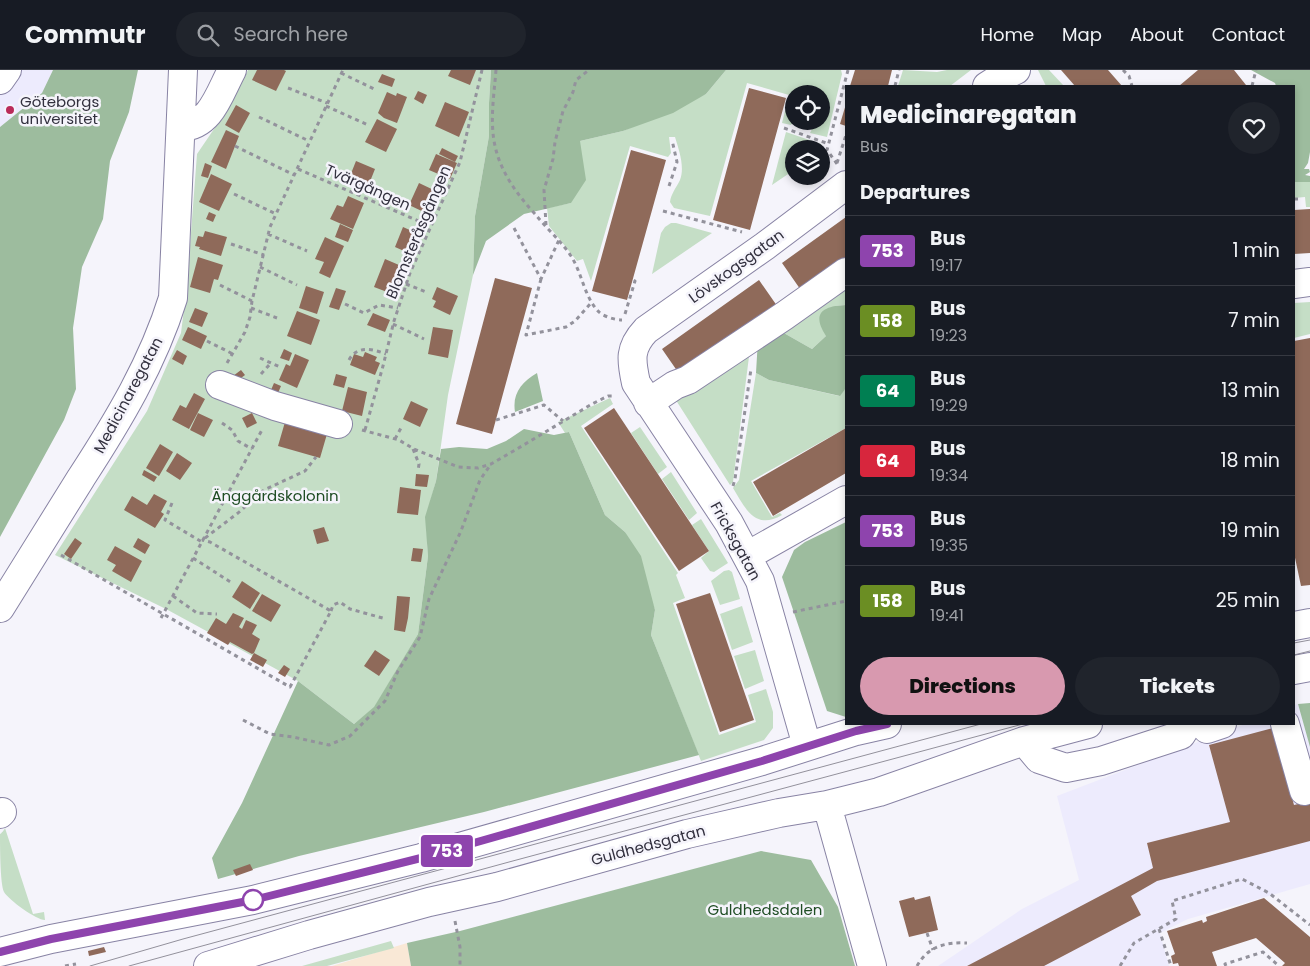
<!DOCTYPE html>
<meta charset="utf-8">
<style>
:root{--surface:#171b24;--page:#20242c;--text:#f1f3f6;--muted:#9ea1a6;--line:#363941;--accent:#d899af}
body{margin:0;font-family:Poppins,sans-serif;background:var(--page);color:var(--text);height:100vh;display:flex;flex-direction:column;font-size:19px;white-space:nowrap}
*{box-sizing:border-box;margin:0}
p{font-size:16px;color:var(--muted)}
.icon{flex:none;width:28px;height:28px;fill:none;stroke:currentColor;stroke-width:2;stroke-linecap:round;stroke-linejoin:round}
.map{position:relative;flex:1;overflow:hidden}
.panel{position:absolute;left:845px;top:15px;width:450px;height:640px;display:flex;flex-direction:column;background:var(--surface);border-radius:0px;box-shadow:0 2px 8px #0003}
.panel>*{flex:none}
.badge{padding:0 10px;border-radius:4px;font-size:18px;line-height:32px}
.buttons{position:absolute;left:785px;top:15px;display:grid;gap:10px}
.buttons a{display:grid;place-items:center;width:45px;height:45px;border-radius:50%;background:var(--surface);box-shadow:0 2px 8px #0003;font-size:25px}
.map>.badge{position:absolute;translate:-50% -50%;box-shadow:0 0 0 2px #fff}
h2{padding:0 15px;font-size:19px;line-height:45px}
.round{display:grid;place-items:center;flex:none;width:52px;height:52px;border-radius:26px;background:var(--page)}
.head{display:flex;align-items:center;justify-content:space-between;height:85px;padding:0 15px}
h1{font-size:24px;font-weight:800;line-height:38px}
.primary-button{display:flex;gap:10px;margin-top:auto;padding:10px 15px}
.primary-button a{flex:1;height:58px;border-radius:30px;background:var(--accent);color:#111;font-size:20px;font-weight:800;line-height:58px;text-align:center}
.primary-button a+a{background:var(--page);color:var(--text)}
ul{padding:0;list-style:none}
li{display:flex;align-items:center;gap:15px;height:70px;padding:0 15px;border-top:1px solid var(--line)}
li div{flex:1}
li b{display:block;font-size:19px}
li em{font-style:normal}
li .badge{min-width:55px;font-weight:700;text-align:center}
header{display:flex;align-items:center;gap:30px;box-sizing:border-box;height:70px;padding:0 25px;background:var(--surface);border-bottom:1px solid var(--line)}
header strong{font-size:24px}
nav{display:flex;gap:28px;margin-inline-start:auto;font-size:18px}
.search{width:350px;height:45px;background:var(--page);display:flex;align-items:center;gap:12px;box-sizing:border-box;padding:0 18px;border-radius:28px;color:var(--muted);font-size:19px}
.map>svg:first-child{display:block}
</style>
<header>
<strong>Commutr</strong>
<div class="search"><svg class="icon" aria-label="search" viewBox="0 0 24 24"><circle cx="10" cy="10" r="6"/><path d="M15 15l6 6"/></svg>Search here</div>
<nav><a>Home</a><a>Map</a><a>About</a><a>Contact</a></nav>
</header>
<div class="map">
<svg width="1310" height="896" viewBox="0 0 1310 896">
<rect width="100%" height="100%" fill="#f5f4fb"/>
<path fill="#edebfd" d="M0 0H53L42 23 0 57Z
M1298 634 1310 677V814L1188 849 1160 863 1169 896H938L1022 839 1079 810 1057 726 1245 654H1294V635Z"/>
<path fill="#f9e8d6" d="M407 873 411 896H332Z"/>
<path fill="#c5dec6" d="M248 0H491L489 33V66L475 146 473 205 448 325 436 411 426 447 428 486 418 564 374 638 354 654 298 611 166 539 55 485 147 341 181 263 187 215 197 84 229 37Z
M726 0H841L842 4 827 67 810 63 814 55 799 51H821V24H794V50L791 55 782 53 789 25 747 13 710 146 674 138 670 132C671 124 676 118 680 110 685 97 679 80 675 67H669L671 83 668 87 630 76 591 211 583 189 577 191 549 156 547 138 571 133 580 71 623 61 706 24Z
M903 0 937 2 947 0H971L950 16H898Z
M1038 0H1049L1064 16H1046Z
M786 62 821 74 824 79 821 81V79H794V100L772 115Z
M1294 112H1310V137H1306L1305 127 1294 128Z
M671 153H676L712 163 652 204 661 163 665 157Z
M846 208V235L835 236 827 265 812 279 775 258Z
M1310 232V264L1294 268V233Z
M751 271 733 412 730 415 672 324Z
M756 303 769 310 839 326 846 318V358L751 411 772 447 780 443 782 445C755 461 745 438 733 418L739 410Z
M610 328 613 334 581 356 678 503 676 505 685 528 673 533 719 665 756 652 748 625 766 619 773 642V658L764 670 701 691 651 565 655 540 625 462 605 445 569 362 565 363 558 352Z
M640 357 667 397 658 404 631 363Z
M671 402 697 443 689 450 662 409Z
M701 449 728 493 714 502 710 501 701 488 709 481 692 455Z
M729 500 732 502 740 529 720 535 711 511 724 501Z
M742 536 753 572 732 580 720 544Z
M755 580 764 611 745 619 734 586Z
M5 758 33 844 44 842 45 850C36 850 9 830 4 822 0 814 0 772 0 764 1 764 5 759 5 758Z
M391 871 394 878 327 896H302Z"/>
<path fill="#9dbc9e" d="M53 0H138L129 42 110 91 103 149 82 197 73 258 76 319 64 350 0 467V57L42 23Z
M491 0H726L706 24 673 43 623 61 580 71 586 110 571 133 524 144 486 171 473 205 475 146 489 66V33Z
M1251 0H1310V82L1308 93 1304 99H1309L1310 102 1305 105 1310 106V112H1294V16H1276L1275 13Z
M846 235V318L840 326 769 310 756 303 758 269 775 258 812 279 826 266C811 243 823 236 846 235Z
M537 303 543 331 515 342C512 323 522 312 537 303Z
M524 359 554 365 569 362 605 445 625 462 641 486 655 540 651 565 699 685 484 742 299 786 218 809 212 788 242 733 298 611 354 654 374 637 418 564 428 486 425 447 436 411 441 379 459 377 487 379 506 371Z
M846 452V647L827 641 782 507 794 480 805 472Z
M1310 633V677L1298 634Z
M761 781 811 790 838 837 855 896H411L407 873 460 861Z"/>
<path fill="#8f6a5a" d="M257 0H284L286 1 276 21 252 10Z
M451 0H476L470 15 448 6Z
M855 0H892L888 16H850Z
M1061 0H1108L1122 16H1075Z
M1198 0H1234L1246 15 1179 16Z
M382 4 395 9 392 17 378 12Z
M749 18 786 28 750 160 713 150Z
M418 21 427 25 423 34 414 29Z
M387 22 396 26 397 23 407 27 397 53 384 48 378 43Z
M445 32 469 42 459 67 435 56Z
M846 34V56L840 54Z
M236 35 250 43 239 63 225 55Z
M377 49 397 59 386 82 365 72Z
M226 60 239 66 226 99 211 92Z
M442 78 458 86 455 92 439 84Z
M631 80 666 90 627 230 592 221Z
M436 84 457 93 450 109 429 100Z
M356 91 375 99 367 119 348 111Z
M205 93 212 96 208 108 201 106Z
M211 104 232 114 219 141 199 132Z
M419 113 438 122 428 144 409 135Z
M348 126 364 133 353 159 330 149 337 135 343 137Z
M1310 139V183L1294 184V140Z
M209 142 216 145 213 152 206 149Z
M846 147V197L805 226 782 193Z
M340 154 353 160 348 172 335 167Z
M403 157 421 165 413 185 395 177Z
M205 161 227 167 221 186 199 179 200 177 195 176 198 166 203 167Z
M325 167 344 176 330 208 319 203 324 192 315 189Z
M198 187 223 195 218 210 214 209 210 223 190 217Z
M385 189 406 198 395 225 374 217Z
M495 208 532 218 492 364 456 354Z
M759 210 782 243 680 305 662 279Z
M306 216 324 222 317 244 299 238Z
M437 217 458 226 450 245 433 237 436 231 432 229Z
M336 218 346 221 339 240 329 237Z
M195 238 208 243 202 257 189 252Z
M297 241 320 250 311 275 287 266Z
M373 243 390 250 385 262 367 255Z
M188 257 207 266 201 279 182 270Z
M433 257 453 260 448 288 428 284Z
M1310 268V515L1301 516 1294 483V271Z
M284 279 292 283 289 291 280 288Z
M177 280 187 286 183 295 172 289Z
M365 282 377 287 375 291 380 293 375 305 350 295 354 284 363 287Z
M295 284 309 290 297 318 279 310 286 294 290 296Z
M241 300 245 305 237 311 233 306Z
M336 304 347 307 344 318 333 315Z
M274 313 281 316 278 323 271 320Z
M348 317 367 322 362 346 342 341Z
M194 323 205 329 189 359 172 350 180 335 186 338Z
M411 331 428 339 420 357 403 349Z
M614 338 709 481 679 501 584 358Z
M198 343 213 350 204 367 190 360Z
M252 343 257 353 247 358 242 348Z
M285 352 327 364 320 388 278 376Z
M846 358V403L773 446 753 412Z
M160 374 173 382 159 406 146 398Z
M177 383 192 393 180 410 166 401Z
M144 400 157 407 154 412 142 405Z
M416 404 429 405 427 417 415 416Z
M400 417 421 420 418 445 397 443Z
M154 424 167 431 161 442 164 444 155 458 124 440 132 426 147 435Z
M324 457 329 471 317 474 313 460Z
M75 468 82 473 71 489 64 484Z
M138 468 150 475 145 484 133 477Z
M115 476 142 491 131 512 112 501 116 495 107 490Z
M413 478 423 479 421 492 411 491Z
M242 511 260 523 250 539 232 527Z
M710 523 754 650 720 662 676 534Z
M262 524 281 535 271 552 252 541Z
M397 526 410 527 408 548 405 562 394 560Z
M233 543 244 548 239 557 242 559 246 550 257 555 252 564 260 569 254 583 267 590 263 597 250 590 254 583 252 584 230 572 228 575 207 563 216 548 226 554Z
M375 580 390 590 379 606 364 596Z
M284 595 290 599 285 607 278 603Z
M1273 658 1294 735 1310 731V771L1157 811 1131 826 1141 845 1044 896H967L1153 798 1147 773 1230 752 1209 675Z
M250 794 253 800 236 806 233 800Z
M930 826 938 860 909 867 899 831 914 827 915 830Z
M1264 828 1310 867V896H1282L1285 893 1256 868 1212 882 1217 896H1179L1178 893 1173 894 1171 886 1175 884 1167 861 1202 850 1203 853 1207 851 1206 847Z
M104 877 106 882 89 886 88 881Z"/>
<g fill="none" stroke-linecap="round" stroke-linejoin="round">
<defs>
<path id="minor" d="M0 10 7 0
M987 16 1003 6 1016 0
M181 57C211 56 219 24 232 0
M1294 214 1310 212
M220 315 275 336 338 354
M648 333 675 315 688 310 784 246 846 202
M747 486 846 430
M0 538C27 494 54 451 81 408 118 351 153 293 173 228L183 0
M1294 556 1310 553
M1294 600 1310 597
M1205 654 1207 659 1222 654
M1285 654 1304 721
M1024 671 1039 689 1066 698 1101 691 1181 665 1188 654
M807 676 760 511 729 453 636 313C631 290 629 278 646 260L765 176 846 115
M827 735 872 896
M0 744 2 742
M0 882 51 869 253 830 421 788 762 691 856 661 887 654
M208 896 309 865 429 832 497 817 687 764 779 743 827 735 879 722 1024 671 1088 654"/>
</defs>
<use href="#minor" stroke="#8883a4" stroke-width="30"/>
<path stroke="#93929c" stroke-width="3" stroke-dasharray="4 4" stroke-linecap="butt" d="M496 0C494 26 489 54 496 80 502 104 519 127 536 145 547 159 561 171 571 186 582 203 584 226 598 241 602 246 615 250 622 250
M1123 0 1129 6 1132 16
M341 3 374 19
M895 16 899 0
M1252 16 1256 0
M288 18 327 33
M326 36 368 55
M259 47 309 71
M784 58 829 74
M235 76 294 105
M837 93 846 65
M837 94 827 80 848 0
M298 99 430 156
M669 116 677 92 672 70
M234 124 276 144
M1294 129H1298
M663 141 742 162
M546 155 544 120 553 89 555 72 563 41 573 22 576 10 589 0
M514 158 541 209 559 170
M268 164 307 181
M231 174 264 185
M260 197 297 215
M541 209 526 265 566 257 575 251 591 233
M406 214 426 222
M220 215 252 231
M345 234 364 243 379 235 398 238
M251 238 277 248
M625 244 635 211 633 210
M393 254 424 269
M207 271 231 283
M260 288 280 297
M349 290C357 275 373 279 386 284
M227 293 245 262 250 247 252 231 270 157 343 0
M261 304 271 293
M496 350 544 335 563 351
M222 353 232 360 238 371 252 379
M362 360 399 370 414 379 458 397 478 398 491 394 522 376 592 334 608 326H614
M365 360 383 296 394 251 410 203 460 92 482 0
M395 369 402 356
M413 379 419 394 418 401
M733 416 735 409 751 299
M172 433 165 450 202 472
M205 468 238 443 264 420 305 401 316 387
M61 485 290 617 331 541 210 472 202 470
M193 488 232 513
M173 526 197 543 217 544
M331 541 333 535 340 532 350 539 386 549
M793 542 846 531
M161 548 263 358
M243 650 270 664 293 667 329 675 350 666 385 631 398 601 420 567 429 529 461 461 480 410 491 394
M455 851 460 877V896
M1159 859 1171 896
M927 863 933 880
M65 896 76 894
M917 896C928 876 946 872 967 873
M1120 896 1134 873 1176 849 1172 831 1242 809 1269 823 1310 855
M1226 896 1225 894 1263 882 1279 896"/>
<use href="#minor" stroke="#fff" stroke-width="28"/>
<path stroke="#92909b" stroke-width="1" d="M1294 573 1310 570
M1294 585 1310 581
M90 896 183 869 981 654
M129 896 509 792 1023 654"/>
</g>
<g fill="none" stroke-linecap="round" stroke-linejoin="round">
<defs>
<path id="line" d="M0 882 51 869 253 830 421 788 762 691 856 661 887 654"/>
</defs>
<use href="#line" stroke="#fff" stroke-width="11"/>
<use href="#line" stroke="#8e44ad" stroke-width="8"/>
</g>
<circle fill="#ba2b59" stroke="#f5f4fb" stroke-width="2" cx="10" cy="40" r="5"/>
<circle fill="#fff" stroke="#8e44ad" stroke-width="2.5" cx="253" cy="830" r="10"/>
<g text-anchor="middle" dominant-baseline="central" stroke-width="5" stroke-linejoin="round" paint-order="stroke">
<g font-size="15" fill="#32303e" stroke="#f5f4fb" text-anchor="start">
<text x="20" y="31">Göteborgs<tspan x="20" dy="17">universitet</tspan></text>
</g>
<g font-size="15" fill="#32303e" stroke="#f5f4fb">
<text transform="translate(368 117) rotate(24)">Tvärgången</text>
<text transform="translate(418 162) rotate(-67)">Blomsteråsgången</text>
<text transform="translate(736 196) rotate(-36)">Lövskogsgatan</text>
<text transform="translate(128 325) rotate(-62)">Medicinaregatan</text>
<text transform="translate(736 471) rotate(61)">Fricksgatan</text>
<text transform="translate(648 775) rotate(-15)">Guldhedsgatan</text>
</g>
<g font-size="15" fill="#1f4d24" stroke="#f5f4fb">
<text x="275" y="425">Änggårdskolonin</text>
<text x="765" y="839">Guldhedsdalen</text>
</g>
</g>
</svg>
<div class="buttons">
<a><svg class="icon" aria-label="locate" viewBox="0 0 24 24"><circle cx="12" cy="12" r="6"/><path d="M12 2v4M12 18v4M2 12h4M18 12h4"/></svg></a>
<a><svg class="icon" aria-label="layers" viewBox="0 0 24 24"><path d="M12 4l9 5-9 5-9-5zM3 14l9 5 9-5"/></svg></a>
</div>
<b class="badge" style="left:447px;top:781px;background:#8e44ad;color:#fff">753</b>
<section class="panel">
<div class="head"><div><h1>Medicinaregatan</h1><p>Bus</p></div><a class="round"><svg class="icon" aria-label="heart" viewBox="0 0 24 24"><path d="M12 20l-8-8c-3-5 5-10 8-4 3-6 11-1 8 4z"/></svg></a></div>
<h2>Departures</h2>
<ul>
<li><span class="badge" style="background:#8e44ad;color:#fff">753</span><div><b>Bus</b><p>19:17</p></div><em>1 min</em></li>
<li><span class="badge" style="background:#6b8e23;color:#fff">158</span><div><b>Bus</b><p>19:23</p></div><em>7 min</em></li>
<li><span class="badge" style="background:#007f52;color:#fff">64</span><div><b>Bus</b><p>19:29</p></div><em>13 min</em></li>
<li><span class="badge" style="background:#d7263d;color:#fff">64</span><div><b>Bus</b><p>19:34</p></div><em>18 min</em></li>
<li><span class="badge" style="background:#8e44ad;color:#fff">753</span><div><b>Bus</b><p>19:35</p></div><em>19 min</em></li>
<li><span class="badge" style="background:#6b8e23;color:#fff">158</span><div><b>Bus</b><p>19:41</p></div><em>25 min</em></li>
</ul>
<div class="primary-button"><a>Directions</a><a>Tickets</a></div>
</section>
</div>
